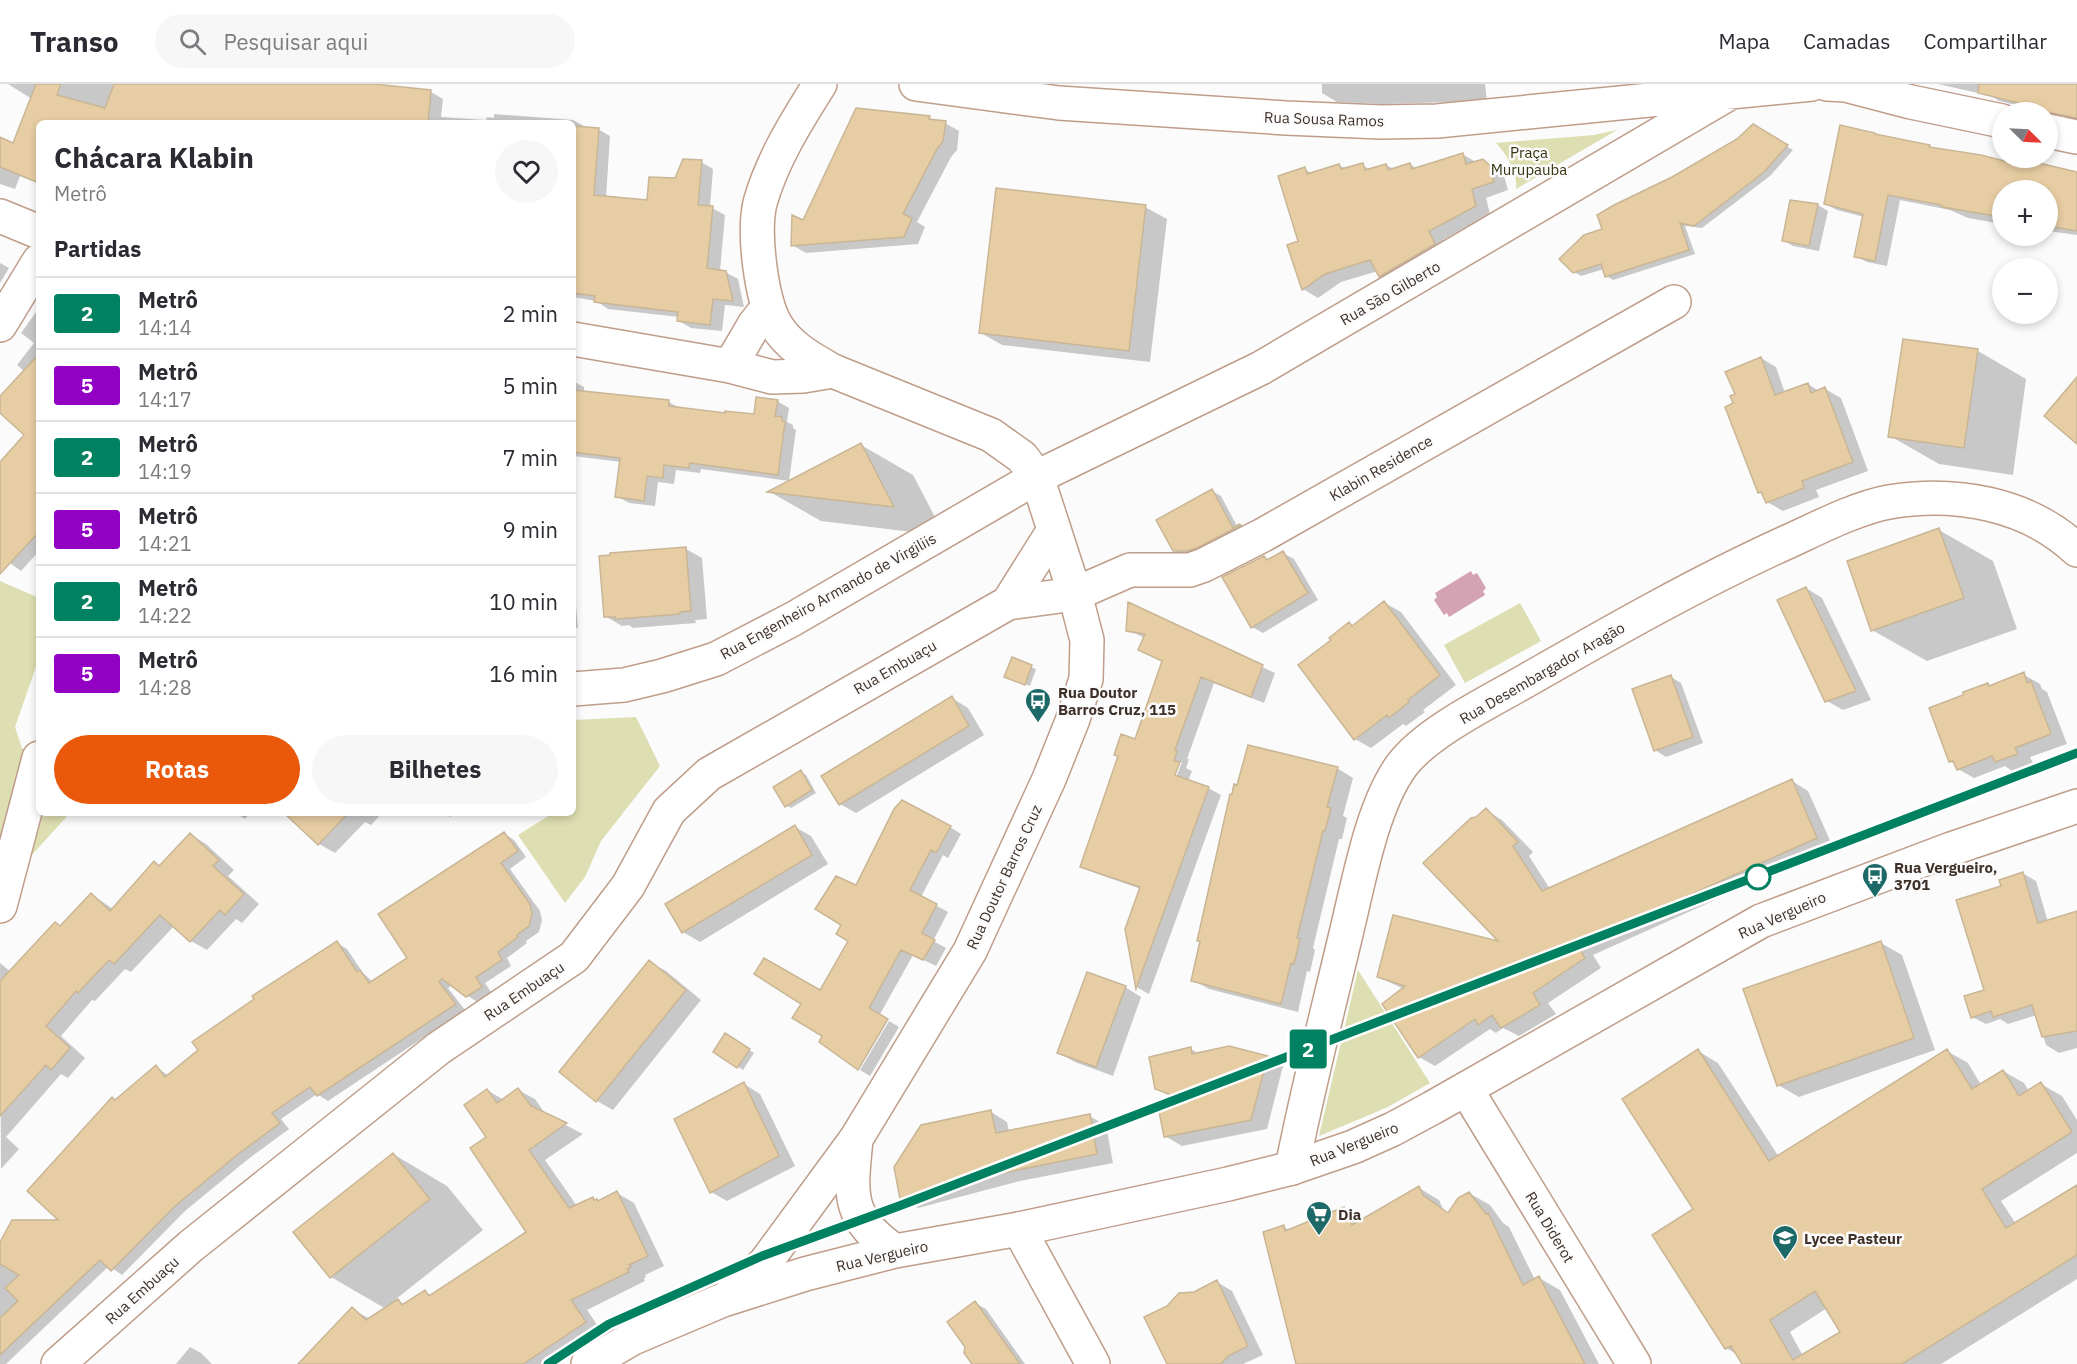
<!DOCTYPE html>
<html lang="pt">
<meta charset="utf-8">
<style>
:root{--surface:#fff;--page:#f7f7f7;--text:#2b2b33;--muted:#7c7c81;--line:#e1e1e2;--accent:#ea580c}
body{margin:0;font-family:"IBM Plex Sans",sans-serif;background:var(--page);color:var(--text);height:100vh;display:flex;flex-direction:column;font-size:22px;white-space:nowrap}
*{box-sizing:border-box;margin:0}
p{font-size:20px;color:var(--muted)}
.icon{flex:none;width:33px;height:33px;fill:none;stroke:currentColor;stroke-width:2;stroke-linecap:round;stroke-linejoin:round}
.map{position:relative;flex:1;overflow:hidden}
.side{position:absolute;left:36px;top:36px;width:540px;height:696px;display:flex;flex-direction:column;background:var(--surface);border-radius:9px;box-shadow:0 3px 9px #0003}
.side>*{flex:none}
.badge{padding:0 12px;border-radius:4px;font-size:21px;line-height:39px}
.needle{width:39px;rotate:114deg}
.fabs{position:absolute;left:1992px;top:18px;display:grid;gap:12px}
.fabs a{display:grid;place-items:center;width:66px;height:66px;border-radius:50%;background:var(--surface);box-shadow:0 3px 9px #0003;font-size:30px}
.map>.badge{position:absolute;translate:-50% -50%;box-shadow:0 0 0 3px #fff}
h2{padding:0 18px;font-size:22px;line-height:54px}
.round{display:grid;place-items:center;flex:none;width:63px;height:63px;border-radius:32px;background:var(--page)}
.summary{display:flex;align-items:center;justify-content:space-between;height:102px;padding:0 18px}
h1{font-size:28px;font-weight:800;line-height:45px}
.button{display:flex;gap:12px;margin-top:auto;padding:12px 18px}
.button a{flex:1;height:69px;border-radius:36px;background:var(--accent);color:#fff;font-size:24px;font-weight:800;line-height:69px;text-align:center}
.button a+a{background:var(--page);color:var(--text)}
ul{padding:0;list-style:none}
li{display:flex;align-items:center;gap:18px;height:72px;padding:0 18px;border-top:2px solid var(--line)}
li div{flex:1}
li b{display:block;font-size:22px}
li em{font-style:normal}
li .badge{min-width:66px;font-weight:700;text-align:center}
header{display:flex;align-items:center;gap:36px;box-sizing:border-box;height:84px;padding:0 30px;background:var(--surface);border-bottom:2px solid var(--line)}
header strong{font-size:28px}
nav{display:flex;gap:33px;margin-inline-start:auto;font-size:21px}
.search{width:420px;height:54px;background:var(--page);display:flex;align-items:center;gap:15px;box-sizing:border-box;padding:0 21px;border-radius:33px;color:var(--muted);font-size:22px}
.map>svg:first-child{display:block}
</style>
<header>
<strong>Transo</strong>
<div class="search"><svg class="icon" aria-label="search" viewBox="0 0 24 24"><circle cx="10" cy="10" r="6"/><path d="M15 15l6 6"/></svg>Pesquisar aqui</div>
<nav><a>Mapa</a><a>Camadas</a><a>Compartilhar</a></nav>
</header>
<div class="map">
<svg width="2077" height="1280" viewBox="0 0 2077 1280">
<rect width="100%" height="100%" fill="#fbfbfb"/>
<path fill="#dddeb1" d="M1617 46 1516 105C1518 90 1507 70 1496 59L1594 51Z
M0 497 39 514V574L15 643 22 664 39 674V729H70L0 806Z
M1520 519 1541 557 1465 599 1444 561Z
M636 633 660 682 601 757 585 793 565 819 518 751 553 729H573V636Z
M1358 886 1430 999 1388 1023 1319 1052Z"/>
<path fill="#d3a2b3" d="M1471 487 1473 491 1477 489 1486 504 1483 507 1485 511 1449 533 1447 529 1444 531 1434 516 1437 513 1435 509Z"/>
<path fill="#0003" fill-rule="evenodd" d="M8 0H360L431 8 443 15 441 33 486 36 487 33 494 34V30L573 36 586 43 598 45 610 52 606 114 649 118 701 78 713 85 710 123 725 131 720 187 725 188 738 195 744 223 725 221 722 247 691 244 679 237V233L608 225 596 217 573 213V39H39V100L20 92 15 105 0 100V55L14 61 32 15Z
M1322 0H1485L1487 17 1382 20 1337 18 1322 9Z
M1938 0H2077V37L2048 35V28H2025L2019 25 2020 22 1999 17 1991 12Z
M929 34 936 38 945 39 959 47 957 66 951 73 917 138 925 143 918 160 806 169 792 161 804 138Z
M1753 42 1793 66 1770 92 1702 144 1685 142 1695 170 1613 196 1606 192 1604 185 1581 192 1574 188 1604 146 1673 94 1738 57Z
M1929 62 1935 66 2022 83 2077 89V151L2048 147V106H2002V140L1968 134 1950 126 1900 116 1887 182 1867 178 1856 172 1864 133 1837 126 1825 120Z
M1462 70 1476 78 1483 76 1498 85 1504 92 1508 106 1486 114 1490 130 1443 156 1449 169 1395 200 1380 192 1378 187 1341 198 1318 214 1303 205 1300 158 1304 85 1313 90 1339 81 1346 85 1362 81 1371 86 1386 81 1394 85 1410 80 1417 85Z
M1791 117 1818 121 1828 127 1819 167 1793 162 1783 156Z
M1145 123 1167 135 1150 278 1002 261 981 249Z
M0 179 9 184 0 199Z
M39 224V467L21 487 0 472V381L26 351 0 327V314L25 288 17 281 34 259 21 249Z
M1978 267 2026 295 2013 391 1939 380 1890 352Z
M1761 274 1776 283 1785 309 1808 300 1819 307 1825 305 1841 314 1868 387 1816 406 1819 413 1783 427 1767 418 1764 410 1759 408 1735 320 1737 310Z
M573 297 584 303V308L669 318 681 325 726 330 755 332 777 317 789 324 787 338 793 341V344L796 346 789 397 701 385 700 389 676 386 674 400 658 398 655 422 629 419 617 412 621 378 573 372Z
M861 361 913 391 945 452 821 437 770 408Z
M1212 407 1221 412 1237 442 1239 441 1249 447 1184 472 1174 466Z
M1939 446 1993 477 2017 545 1927 577 1872 546Z
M686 465 702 474 707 535 695 536 696 539 633 544 629 541 622 542 605 532Z
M1283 469 1294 475 1318 516 1263 549 1252 543 1264 473 1269 477Z
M573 486 578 544H573Z
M1806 504 1822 514 1871 616 1843 626 1827 617Z
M1385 519 1401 528 1456 601 1423 626 1425 628 1406 642 1403 640 1371 664 1355 655 1333 556 1349 540 1353 543Z
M1129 521 1275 589 1264 619 1214 599 1187 675H1189L1186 684 1192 687 1188 697 1208 704 1221 711 1149 910 1138 904 1127 845 1141 805 1095 789 1082 782 1136 657 1163 577 1145 554 1128 546ZM1178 678H1182L1174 699 1171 698Z
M1031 583 1036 585 1030 602 1011 595Z
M2023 590 2040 600 2042 605 2047 608 2067 660 2030 673 2033 679 2012 687 2005 682 1974 694 1958 685 1956 681 1950 677 1987 601 1990 603Z
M1671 593 1681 599 1703 659 1666 673 1655 666Z
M952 614 968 624 984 651 856 729 840 720Z
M1337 684 1353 694 1343 732 1347 734 1342 755H1339L1313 864 1315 866 1310 888 1307 887 1298 928 1209 905 1193 896 1201 858 1199 856Z
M801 688 806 691 816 709 791 724 786 721Z
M1792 697 1808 707 1833 763 1593 871 1601 884 1548 919 1556 930 1519 952 1503 944 1496 949 1490 945 1435 982 1419 973 1404 905 1378 893 1503 860 1476 735 1486 726 1502 736 1533 768 1529 772 1550 805Z
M235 729H250L245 735Z
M294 729H382L371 741 365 738 335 769 319 760Z
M443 729H458L450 733Z
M795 743 811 752 828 780 700 858 683 848 667 821Z
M950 743 961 750 948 774 943 771 921 813 948 828 933 857 946 864 936 882 913 871 879 932 824 952 821 908 850 857 857 803Z
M190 750 206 760 234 786 228 792 259 820 242 839 236 835 207 866 191 857 174 842 131 888 125 885 95 917 92 916 61 952 85 974 68 994 61 990 6 1053 19 1065 1 1085 0 879 11 888 61 843 91 810 113 825 155 779 160 782Z
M505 750 514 756 526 773 510 785 540 827 542 836 539 848 526 857 527 859 507 874 511 882 485 899 491 908 477 918 452 901 448 904 465 926 328 1017 317 1010 281 1035 289 1045 247 1076 185 1127 122 1191 109 1182 6 1280H0V1162L62 1137 116 1017 156 983 169 992 337 859 347 865 363 889 373 898 409 874Z
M2022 789 2036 797 2048 838 2077 829V964L2059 969 2046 961 2037 931 2008 940 2000 935 1986 940 1972 933 1986 907Z
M1881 859 1902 871 1935 966 1799 1013 1778 1001Z
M649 878 666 887 701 916 613 1026 597 1017Z
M1125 903 1141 913 1113 992 1075 978 1059 969Z
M889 937 899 943 870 992 860 986Z
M726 951 754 969 743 986 715 968Z
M1191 965 1199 970 1267 973 1283 982 1267 1045 1182 1062 1165 1052 1175 1015 1156 1004Z
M1698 967 1718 979 1779 1073 1947 967 1968 979 1981 1001 2003 987 2024 999 2029 1007 2041 1000 2062 1012 2077 1036V1069L2001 1117 2016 1140 2077 1102V1195L1941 1280H1744L1738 1271 1726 1264 1695 1126ZM1827 1224 1842 1249 1803 1272 1790 1248Z
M744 1000 760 1010 795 1082 727 1117 711 1108Z
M487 1006 504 1016 518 1006 535 1015 546 1031 583 1050 545 1076 577 1122 593 1114 599 1118 617 1109 634 1119 664 1182 645 1191 646 1193 644 1194 645 1197 587 1226 602 1248 554 1280H300L352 1225 370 1235 386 1225 331 1193 393 1070 447 1102 483 1146 396 1215 405 1221 425 1208 432 1212 528 1148 488 1053Z
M991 1028 1007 1038 1009 1048 1089 1032 1106 1041 1113 1079 1020 1097 918 1124 902 1114Z
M1419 1104 1439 1116 1443 1125 1449 1129 1469 1109 1490 1121 1503 1139 1509 1143 1535 1196 1539 1194 1560 1206 1599 1280H1298L1283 1143 1290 1146 1344 1124 1364 1136Z
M1217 1198 1232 1207 1263 1271 1243 1280H1169L1194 1209Z
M975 1219 986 1225 1025 1280H974Z
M190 1263 201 1269 212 1280H176Z"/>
<path fill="#e7cda3" stroke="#c9b696" stroke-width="1.5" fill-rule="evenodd" d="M36 0H61L57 11 105 24 114 0H374L431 6 428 39H39V99L0 83V53L13 59Z
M1979 0H2077V34L2052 29 2030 28 2017 26 2019 19 1978 9Z
M856 24 930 32 929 35 946 37 943 57 937 65 903 130 912 134 904 153 791 162 792 131 803 136Z
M1753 40 1788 61 1764 88 1694 142 1680 139 1689 166 1605 193 1601 180 1573 189 1559 175 1584 151 1602 145 1597 131 1614 121 1672 93 1737 55Z
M1840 41 1875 49V50L1930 61 1929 63 1981 71 2020 81 2022 75 2077 88V147L2048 142V106H2002V133L1942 123V121L1888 111 1875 177 1854 173 1863 130 1824 120Z
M573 42 599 44 594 111 647 116 649 93 675 94 683 75 702 76 698 121 713 122 707 184 726 187 733 217 713 215 710 241 677 237 678 228 594 218 595 212 573 209Z
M1463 69 1466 80 1483 75 1490 82 1494 98 1472 105 1476 122 1429 147 1435 160 1379 193 1370 176 1325 190 1302 206 1287 161 1298 157 1278 92 1305 83 1307 90 1339 80 1341 85 1363 79 1365 86 1386 80 1388 86 1410 79 1412 85Z
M996 104 1146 121 1129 267 979 249Z
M1790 116 1818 120 1809 162 1782 157Z
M1903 255 1978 265 1964 364 1888 353Z
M39 270V448L0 490V378L24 351 0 329V312Z
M1761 273 1775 311 1808 299 1811 309 1825 303 1853 378 1802 397 1804 404 1766 419 1761 408 1758 409 1725 323 1733 319 1730 312 1735 310 1725 288Z
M2077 293V360L2044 332Z
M573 306 669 316V322L725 329V327L754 330 756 313 778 316 775 332 782 333V337L785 338 778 391 690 379 689 384 664 381 663 394 647 392 644 417 615 413 620 374 573 368Z
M861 359 894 423 767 408Z
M1212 405 1233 444 1239 440 1241 441 1197 464 1187 467H1173L1156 436Z
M1939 444 1964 514 1871 547 1847 477Z
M686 463 691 527 680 528V530L631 534 615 535V533H604L599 472 610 471V469Z
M1283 467 1308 509 1251 544 1222 493 1264 472 1267 476Z
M1806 503 1856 607 1825 618 1777 516Z
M1384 517 1440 591 1408 616 1409 618 1389 634 1387 631 1354 656 1298 581 1331 556 1329 554 1349 538 1352 542Z
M1128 518 1263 581 1251 613 1201 593 1175 666 1177 667 1174 677 1180 678 1175 691 1209 703 1136 905 1125 845 1140 803 1080 783 1118 672 1114 671 1121 650 1135 655 1162 577 1138 566 1145 550 1126 547Z
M1012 573 1032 581 1025 601 1004 593Z
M2024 588 2027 599 2031 597 2051 650 2015 664 2018 670 1995 678 1992 672 1957 686 1953 677 1949 678 1929 624 1963 611V608L1988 599 1989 602Z
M1671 591 1693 653 1654 667 1632 605Z
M952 612 969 642 839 721 821 692Z
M1248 661 1338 683 1327 723 1331 724 1325 747H1323L1297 854 1300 855 1294 880 1291 879 1281 920 1191 897 1200 857H1197L1230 710H1232L1234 700 1237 701Z
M801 686 812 706 785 723 773 703Z
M1792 695 1817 754 1577 861 1585 874 1533 909 1540 921 1501 944 1492 931 1478 941 1475 935 1418 974 1382 920 1405 902 1377 893 1393 831 1498 857 1423 779 1471 734 1476 733 1486 724 1518 758 1513 762 1542 807Z
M902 716 951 742 936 769 931 766 910 806 937 820 922 849 935 856 923 876 901 866 869 924 888 935 858 986 819 958 822 952 792 934 801 920 754 890 764 874 820 906 848 857 836 850 841 841 815 825 836 792 856 801 894 725Z
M284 729H348L318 761Z
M795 741 812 771 682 849 665 820Z
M504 748 518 767 501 779 530 820 532 830 529 842 517 851 518 853 498 868 502 876 476 893 482 903 466 913 442 895 439 898 456 920 317 1012 310 1003 272 1029 280 1039 237 1071 175 1122 111 1187 100 1176 0 1271V1234L18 1217 5 1204 19 1191 0 1180V1158L12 1136H58L27 1107 112 1013 115 1016 156 981 165 993 198 966 192 958 254 915 252 912 337 857 357 888 360 886 369 899 407 874 378 830Z
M190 749 219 776 213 782 244 810 225 831 220 826 190 858 160 831 114 880 109 876 78 909 76 907 46 942 70 964 51 986 46 981 0 1032V897L55 838 60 842 91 809 110 827 154 777 159 782Z
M2023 788 2038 839 2077 827V947L2042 953 2032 921 1993 933 1991 927 1971 934 1964 912 1984 906 1956 816 2001 802 1999 796Z
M1881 857 1914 954 1777 1002 1743 905Z
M649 876 686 906 596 1018 559 988Z
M1087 888 1126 902 1096 983 1057 969Z
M725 949 750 965 737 984 713 968Z
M1229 962 1268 972 1251 1036 1164 1053 1157 1017 1177 1013 1155 1005 1149 973 1191 963 1192 970Z
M1698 965 1769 1077 1947 965 1972 1005 2003 986 2019 1012 2041 998 2072 1048 1982 1105 2006 1144 2077 1101V1171L1902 1280H1742L1731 1262 1725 1265 1652 1151 1693 1125 1622 1015ZM1815 1207 1840 1248 1793 1276 1770 1236Z
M744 998 779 1072 710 1109 674 1035Z
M518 1004 531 1022 567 1039 529 1066 569 1124 593 1113 594 1116 597 1115 598 1117 617 1107 648 1172 629 1181 631 1183 627 1185 629 1188 571 1216 586 1238 523 1280H298L352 1223 366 1236 398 1215 402 1221 425 1206 429 1212 526 1148 470 1064 486 1053 464 1021 487 1005 497 1019Z
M991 1026 996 1049 1090 1030 1097 1070 1003 1089 900 1115 894 1083 921 1041Z
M393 1069 430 1115 330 1194 293 1148Z
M1419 1102 1423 1111 1448 1129 1458 1114 1469 1108 1486 1130 1488 1129 1523 1201 1539 1192 1585 1280H1296L1263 1148 1284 1141 1285 1147 1344 1123 1352 1141Z
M1217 1196 1248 1262 1228 1272 1221 1280H1167L1144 1233 1167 1222 1179 1209 1194 1208Z
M975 1217 1020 1280H972L964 1269 965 1263 947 1238Z"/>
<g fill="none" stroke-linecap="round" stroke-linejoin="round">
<defs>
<path id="street" d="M916 0 1059 19 1286 34 1381 38 1437 37 1812 0
M1827 0 1846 1 1911 18 2002 37
M2048 47 2077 53
M0 132 39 148
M0 241 39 177
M573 255 730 282 772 293 803 292 833 287
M730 282 754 241 768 223
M1008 519 1054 446
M573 605 624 601 662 592 716 575 793 535 1037 393 1261 284 1733 7
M0 822 39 674
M1466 1005 1634 1280
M1292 1084C1307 1007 1327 930 1345 854 1358 802 1371 723 1402 681 1428 647 1491 617 1529 595 1613 547 1697 499 1785 459 1816 445 1856 424 1889 418 1955 407 2027 419 2077 466
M1019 1145 1093 1280
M58 1280 191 1162 439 964 574 873 628 802 669 727 709 690 1008 519 1075 510 1130 486H1190L1204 481 1263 451 1674 218"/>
<path id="secondary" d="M856 1055C851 1109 845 1133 895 1167
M732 1208 765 1179 856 1055 970 867 1049 695 1073 635 1086 595 1087 556 1075 510 1037 393 1022 373 991 351 833 287C812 275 789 263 776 241 761 215 753 149 760 119 772 76 796 38 820 0
M588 1280 633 1254 723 1216 805 1190 895 1167 1019 1145 1228 1100 1292 1084 1353 1063 1393 1045 1432 1024 1761 837 1951 765 2077 722"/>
</defs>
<use href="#street" stroke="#bf9d8a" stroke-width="36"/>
<use href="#secondary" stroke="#bf9d8a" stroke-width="36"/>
<use href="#street" stroke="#fff" stroke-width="33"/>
<use href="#secondary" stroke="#fff" stroke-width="33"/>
</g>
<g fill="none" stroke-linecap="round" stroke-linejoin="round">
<defs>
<path id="line" d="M548 1280 609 1240 762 1172 899 1122 2077 669"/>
</defs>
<use href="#line" stroke="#fff" stroke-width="14"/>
<use href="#line" stroke="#008162" stroke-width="9"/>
</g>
<defs>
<symbol id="bus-pin" viewBox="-11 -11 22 30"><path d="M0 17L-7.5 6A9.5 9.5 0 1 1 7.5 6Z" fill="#1d6967" stroke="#fbfbfb"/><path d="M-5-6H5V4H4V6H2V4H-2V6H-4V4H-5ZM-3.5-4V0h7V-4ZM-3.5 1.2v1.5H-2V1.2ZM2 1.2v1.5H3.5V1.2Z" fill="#fff"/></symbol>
<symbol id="supermarket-pin" viewBox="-11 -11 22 30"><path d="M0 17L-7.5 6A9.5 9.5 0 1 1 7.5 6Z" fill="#1d6967" stroke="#fbfbfb"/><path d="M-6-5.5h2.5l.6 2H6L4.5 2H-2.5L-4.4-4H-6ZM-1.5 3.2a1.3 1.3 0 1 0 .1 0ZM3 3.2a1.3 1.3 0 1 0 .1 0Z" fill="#fff"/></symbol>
<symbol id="school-pin" viewBox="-11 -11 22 30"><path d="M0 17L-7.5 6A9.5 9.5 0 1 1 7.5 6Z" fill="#1d6967" stroke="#fbfbfb"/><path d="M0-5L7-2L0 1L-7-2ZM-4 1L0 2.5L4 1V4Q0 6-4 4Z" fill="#fff"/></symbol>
</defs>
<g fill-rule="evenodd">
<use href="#bus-pin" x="1023" y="602" width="30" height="40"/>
<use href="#bus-pin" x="1860" y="777" width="30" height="40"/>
<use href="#supermarket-pin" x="1304" y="1115" width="30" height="40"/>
<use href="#school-pin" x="1770" y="1139" width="30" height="40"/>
</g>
<circle fill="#fff" stroke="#008162" stroke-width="3" cx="1758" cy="793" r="12"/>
<g text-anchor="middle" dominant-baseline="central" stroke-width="5" stroke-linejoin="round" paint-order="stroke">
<g font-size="15" fill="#3f3129" stroke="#fbfbfb">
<text transform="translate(1324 35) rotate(2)">Rua Sousa Ramos</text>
<text transform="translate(1390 209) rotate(-30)">Rua São Gilberto</text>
<text transform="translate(1381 384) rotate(-30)">Klabin Residence</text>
<text transform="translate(828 512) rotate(-29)">Rua Engenheiro Armando de Virgiliis</text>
<text transform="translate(895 583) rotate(-30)">Rua Embuaçu</text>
<text transform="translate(1542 589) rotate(-30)">Rua Desembargador Aragão</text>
<text transform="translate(1004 793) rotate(-65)">Rua Doutor Barros Cruz</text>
<text transform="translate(1782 831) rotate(-24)">Rua Vergueiro</text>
<text transform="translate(524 907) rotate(-34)">Rua Embuaçu</text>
<text transform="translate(1354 1060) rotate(-22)">Rua Vergueiro</text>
<text transform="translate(1550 1143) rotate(59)">Rua Diderot</text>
<text transform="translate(882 1172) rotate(-13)">Rua Vergueiro</text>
<text transform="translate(142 1206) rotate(-42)">Rua Embuaçu</text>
</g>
<g font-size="15" fill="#34330e" stroke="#fbfbfb">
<text x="1529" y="68">Praça<tspan x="1529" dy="17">Murupauba</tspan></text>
</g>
<g font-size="15" font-weight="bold" fill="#3f3129" stroke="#fbfbfb" text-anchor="start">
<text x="1058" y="608">Rua Doutor<tspan x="1058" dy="17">Barros Cruz, 115</tspan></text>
<text x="1894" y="783">Rua Vergueiro,<tspan x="1894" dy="17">3701</tspan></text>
<text x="1338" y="1130">Dia</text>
<text x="1804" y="1154">Lycee Pasteur</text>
</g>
</g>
</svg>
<div class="fabs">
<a><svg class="needle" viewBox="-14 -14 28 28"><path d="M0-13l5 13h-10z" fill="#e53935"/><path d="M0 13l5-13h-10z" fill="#7c7c81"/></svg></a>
<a>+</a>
<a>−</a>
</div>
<b class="badge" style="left:1308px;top:965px;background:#008162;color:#fff">2</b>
<section class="side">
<div class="summary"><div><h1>Chácara Klabin</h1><p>Metrô</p></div><a class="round"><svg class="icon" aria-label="heart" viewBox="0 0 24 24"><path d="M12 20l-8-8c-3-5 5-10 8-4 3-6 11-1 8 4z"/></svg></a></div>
<h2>Partidas</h2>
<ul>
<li><span class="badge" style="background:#008162;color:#fff">2</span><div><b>Metrô</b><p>14:14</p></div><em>2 min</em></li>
<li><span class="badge" style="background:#9200c3;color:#fff">5</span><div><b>Metrô</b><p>14:17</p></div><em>5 min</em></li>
<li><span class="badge" style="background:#008162;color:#fff">2</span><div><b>Metrô</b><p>14:19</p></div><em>7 min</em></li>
<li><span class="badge" style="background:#9200c3;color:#fff">5</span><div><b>Metrô</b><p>14:21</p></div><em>9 min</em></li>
<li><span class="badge" style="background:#008162;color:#fff">2</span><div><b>Metrô</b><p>14:22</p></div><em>10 min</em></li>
<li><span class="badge" style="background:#9200c3;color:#fff">5</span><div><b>Metrô</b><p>14:28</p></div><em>16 min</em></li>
</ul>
<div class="button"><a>Rotas</a><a>Bilhetes</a></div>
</section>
</div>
